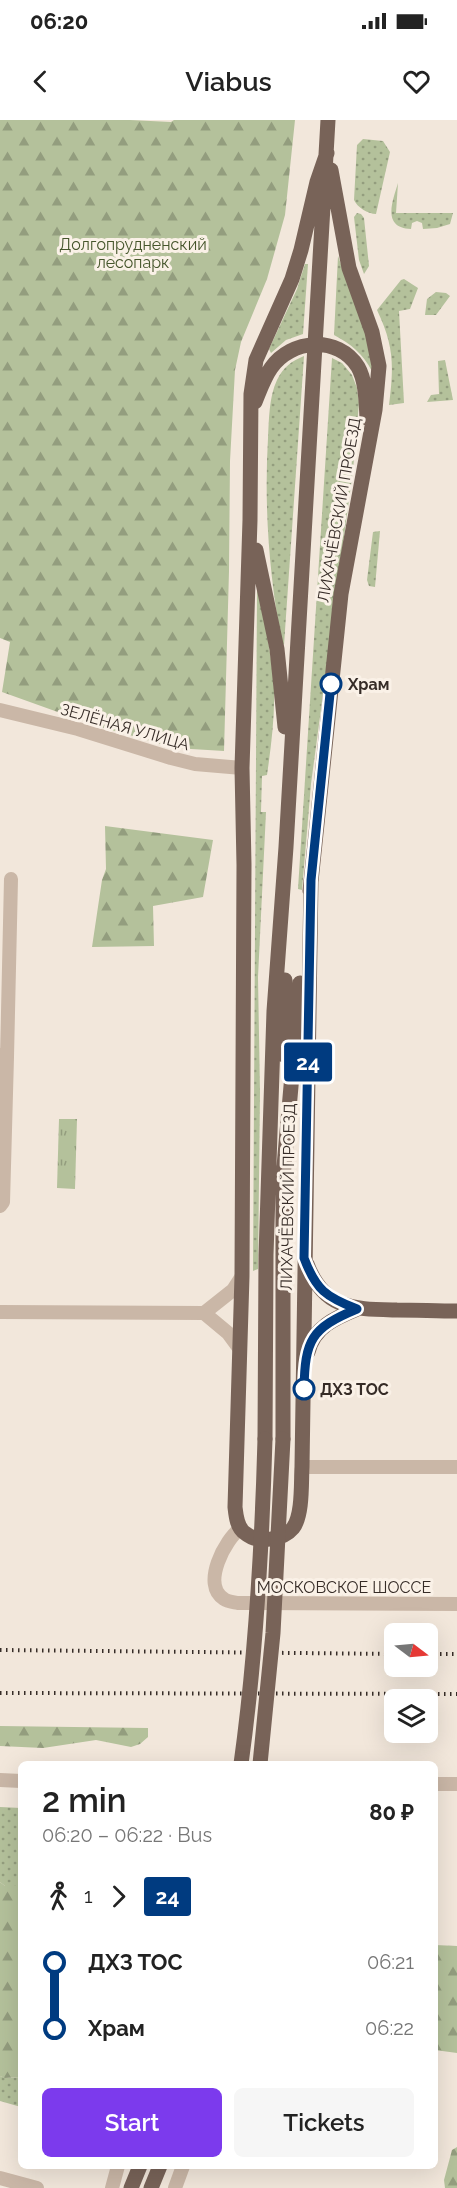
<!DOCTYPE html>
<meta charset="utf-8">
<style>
:root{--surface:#fff;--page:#f6f6f6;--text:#222;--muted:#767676;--accent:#7c3aed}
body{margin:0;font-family:Raleway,sans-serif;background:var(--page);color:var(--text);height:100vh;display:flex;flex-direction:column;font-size:22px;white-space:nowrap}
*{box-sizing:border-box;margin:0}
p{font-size:20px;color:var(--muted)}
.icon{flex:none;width:33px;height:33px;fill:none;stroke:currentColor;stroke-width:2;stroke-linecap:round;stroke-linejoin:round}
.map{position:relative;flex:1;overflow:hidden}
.drawer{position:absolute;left:18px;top:1641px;width:420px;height:408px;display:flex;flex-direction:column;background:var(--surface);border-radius:9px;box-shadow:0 6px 24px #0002}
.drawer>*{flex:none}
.badge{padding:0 12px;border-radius:4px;font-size:21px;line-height:39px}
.needle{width:39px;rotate:106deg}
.controls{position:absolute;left:384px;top:1503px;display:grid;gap:12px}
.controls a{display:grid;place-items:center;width:54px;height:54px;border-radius:9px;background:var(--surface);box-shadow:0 6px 24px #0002;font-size:30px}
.map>.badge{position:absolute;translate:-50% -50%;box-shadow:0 0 0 3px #fff}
.legs{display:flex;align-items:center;gap:9px;height:66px;padding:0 24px;font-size:20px}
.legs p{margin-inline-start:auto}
.headline{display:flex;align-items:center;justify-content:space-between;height:102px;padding:0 24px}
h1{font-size:33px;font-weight:600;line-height:45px}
.cta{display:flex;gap:12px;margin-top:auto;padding:12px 24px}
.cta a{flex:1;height:69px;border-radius:9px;background:var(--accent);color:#fff;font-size:24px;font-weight:600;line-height:69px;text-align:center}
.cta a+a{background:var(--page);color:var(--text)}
ul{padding:0 24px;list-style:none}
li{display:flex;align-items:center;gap:21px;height:66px;font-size:22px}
li i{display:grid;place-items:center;width:9px;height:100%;margin:0 8px;background:currentColor}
li i::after{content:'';width:15px;height:15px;margin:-8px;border:4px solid;border-radius:50%;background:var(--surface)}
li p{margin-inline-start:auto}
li:first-child i{background:linear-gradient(#0000 50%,currentColor 0)}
li:last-child i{background:linear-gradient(currentColor 50%,#0000 0)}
.status{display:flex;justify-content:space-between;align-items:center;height:42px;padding:0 30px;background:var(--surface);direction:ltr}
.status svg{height:16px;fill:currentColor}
header{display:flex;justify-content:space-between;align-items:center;height:78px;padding:0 24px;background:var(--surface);font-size:27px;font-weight:600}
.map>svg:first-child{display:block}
</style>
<div class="status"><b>06:20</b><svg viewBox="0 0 49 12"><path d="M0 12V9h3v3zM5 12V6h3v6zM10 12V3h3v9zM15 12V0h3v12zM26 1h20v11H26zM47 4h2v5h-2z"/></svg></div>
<header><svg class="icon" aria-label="back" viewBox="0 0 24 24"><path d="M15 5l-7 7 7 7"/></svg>Viabus<svg class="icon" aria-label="heart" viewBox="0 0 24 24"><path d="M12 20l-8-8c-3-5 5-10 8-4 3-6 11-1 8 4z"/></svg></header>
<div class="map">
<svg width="457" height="2068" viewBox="0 0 457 2068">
<defs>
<pattern id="grass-dots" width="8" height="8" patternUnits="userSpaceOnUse" patternTransform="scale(1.5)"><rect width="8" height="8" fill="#b4c19b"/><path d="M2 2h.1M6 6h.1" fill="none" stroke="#939d7e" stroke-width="1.8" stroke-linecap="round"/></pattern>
<pattern id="forest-firs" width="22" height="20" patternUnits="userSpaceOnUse" patternTransform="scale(1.5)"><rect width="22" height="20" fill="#b4c19b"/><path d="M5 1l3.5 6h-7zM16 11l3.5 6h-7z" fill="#939d7e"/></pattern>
<pattern id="park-tufts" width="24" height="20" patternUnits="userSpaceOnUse" patternTransform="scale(1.5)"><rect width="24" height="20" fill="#b4c19b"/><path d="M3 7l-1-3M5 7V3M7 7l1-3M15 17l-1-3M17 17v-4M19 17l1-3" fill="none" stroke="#939d7e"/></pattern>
</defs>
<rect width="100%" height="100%" fill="#f2e7db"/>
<path fill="url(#grass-dots)" d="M363 19 383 21 390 32 376 94C368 94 357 87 354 80L357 25Z
M398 63 396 93H453L450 104 437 108 423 109 422 103 417 101 412 103 411 109C381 108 393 80 398 63Z
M357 93 361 94 364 98 369 146 364 154 359 140 354 97Z
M338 136 372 230V251C363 234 351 224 334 215Z
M305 144H308L303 214 286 220 271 233 269 229 297 169Z
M404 159 418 168 410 189 399 191 404 283 389 285C394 245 394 226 377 190L401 160Z
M436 172 446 173 450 176 436 195H425L427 179Z
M304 236 284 525 282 523C269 455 264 387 268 318 269 299 269 277 277 260 283 247 292 241 304 236Z
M332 238 342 243 352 255 357 268 359 283 353 350 311 664 302 770 298 769Z
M445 240 453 280 427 282 431 275 439 274 438 241Z
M380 411 375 467 369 466 367 460 373 412Z
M257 471 259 472C265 504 272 536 274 568 275 597 271 627 267 655L262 656 261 692H266L258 857 260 972 258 1149 253 1151Z
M0 1687 21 1688V1766H5L0 1762Z
M0 1956 6 1958 21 1957V1987L0 1981Z"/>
<path fill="url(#forest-firs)" d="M0 0H130L171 2 174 0H295L285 95 267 159 241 222 235 250 230 341 229 451 224 631 175 628 94 605 2 572 10 522 0 518Z
M105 706 213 720 203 777 153 786 154 826 92 827 102 760 106 749Z
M0 1606 148 1608V1617L140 1624 131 1627 96 1620 43 1628 0 1626Z
M0 1762 5 1766H21V1957L5 1958 0 1956Z
M435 1825 457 1826V1933L435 1930Z
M457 2027V2068H445L444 2060 452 2030Z"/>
<path fill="url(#park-tufts)" d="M59 999H77L75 1069 57 1068Z"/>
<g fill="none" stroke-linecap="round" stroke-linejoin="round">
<path stroke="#cab7a7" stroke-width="14" d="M0 590 78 609 171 638 195 644 242 648
M0 935 7 937 3 1082 0 1086
M7 937 11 759
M0 1192 204 1193 233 1170 242 1156
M204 1193 228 1213 239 1228
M302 1347H457
M241 1408C225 1419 201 1465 224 1479 228 1482 234 1482 238 1483L457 1484
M0 1660 21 1661
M435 1664H457
M0 2058 37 2068
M112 2068 118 2046
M175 2068 183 2046"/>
<path stroke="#786358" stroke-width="15" d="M255 282C260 270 264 258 271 248 291 219 338 215 358 247 366 261 366 282 367 298
M256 430 277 529 285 607
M311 760 302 1347C301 1362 303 1395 293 1408 283 1420 258 1424 245 1413 237 1408 236 1396 235 1387L242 1156 244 745 242 648 250 400 251 274 256 240 292 159 301 130 317 62 327 33
M310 771 341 474 375 290 379 246 372 212 349 148 331 50
M284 935 285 860
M283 1058 300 863
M307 1144C324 1190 354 1189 397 1190 417 1190 437 1191 457 1191
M308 1232C314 1207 335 1198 357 1189
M265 1319 266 1135 274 891 286 727 328 0
M283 1319V1049
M131 2068 140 2046
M151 2068 160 2046"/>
<path stroke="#362c27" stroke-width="4" stroke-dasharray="1.5 4.5" stroke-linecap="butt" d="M0 1530 394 1534
M428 1534H457
M0 1573 457 1574"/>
<path stroke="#786358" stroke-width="15" d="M241 1644C256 1536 262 1428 265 1319
M260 1644 273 1513 283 1319"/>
</g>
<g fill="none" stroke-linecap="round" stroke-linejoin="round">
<defs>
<path id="line-1" d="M304 1269C305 1220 311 1208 357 1189 326 1177 316 1170 304 1138L311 760 331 564"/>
</defs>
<use href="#line-1" stroke="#fff" stroke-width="14"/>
<use href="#line-1" stroke="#003b80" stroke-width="9"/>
</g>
<g fill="#fff" stroke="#003b80" stroke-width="3">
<circle cx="331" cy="564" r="10"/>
<circle cx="304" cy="1269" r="10"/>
</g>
<g text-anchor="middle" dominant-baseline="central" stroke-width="6" stroke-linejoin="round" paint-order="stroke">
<g font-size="16" fill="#45552b" stroke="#faf1e7">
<text x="133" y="124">Долгопрудненский<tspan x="133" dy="18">лесопарк</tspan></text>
</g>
<g font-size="16" fill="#362c27" stroke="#faf1e7">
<text transform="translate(339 390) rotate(-80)">ЛИХАЧЁВСКИЙ ПРОЕЗД</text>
<text transform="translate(125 607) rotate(16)">ЗЕЛЁНАЯ УЛИЦА</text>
<text transform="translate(288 1077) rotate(-89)">ЛИХАЧЁВСКИЙ ПРОЕЗД</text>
<text x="344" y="1467">МОСКОВСКОЕ ШОССЕ</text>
</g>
<g font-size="16" font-weight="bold" fill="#362c27" stroke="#faf1e7" text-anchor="start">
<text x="348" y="564">Храм</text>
<text x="320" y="1269">ДХЗ ТОС</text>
</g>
</g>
</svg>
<div class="controls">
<a><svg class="needle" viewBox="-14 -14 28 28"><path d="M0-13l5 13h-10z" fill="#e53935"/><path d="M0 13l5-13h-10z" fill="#767676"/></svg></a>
<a><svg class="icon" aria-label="layers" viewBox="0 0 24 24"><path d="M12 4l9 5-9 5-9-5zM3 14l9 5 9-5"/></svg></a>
</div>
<b class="badge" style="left:308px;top:942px;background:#003b80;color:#fff">24</b>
<section class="drawer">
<div class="headline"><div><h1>2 min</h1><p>06:20 – 06:22 · Bus</p></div><b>80 ₽</b></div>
<div class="legs"><svg class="icon" aria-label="walk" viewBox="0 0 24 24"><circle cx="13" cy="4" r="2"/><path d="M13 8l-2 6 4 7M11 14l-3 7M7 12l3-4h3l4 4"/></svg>1<svg class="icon" aria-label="forward" viewBox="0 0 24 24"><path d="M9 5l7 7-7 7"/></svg><b class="badge" style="background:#003b80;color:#fff">24</b></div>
<ul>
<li><i style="color:#003b80"></i><b>ДХЗ ТОС</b><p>06:21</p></li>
<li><i style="color:#003b80"></i><b>Храм</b><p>06:22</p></li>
</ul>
<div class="cta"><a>Start</a><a>Tickets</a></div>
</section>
</div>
